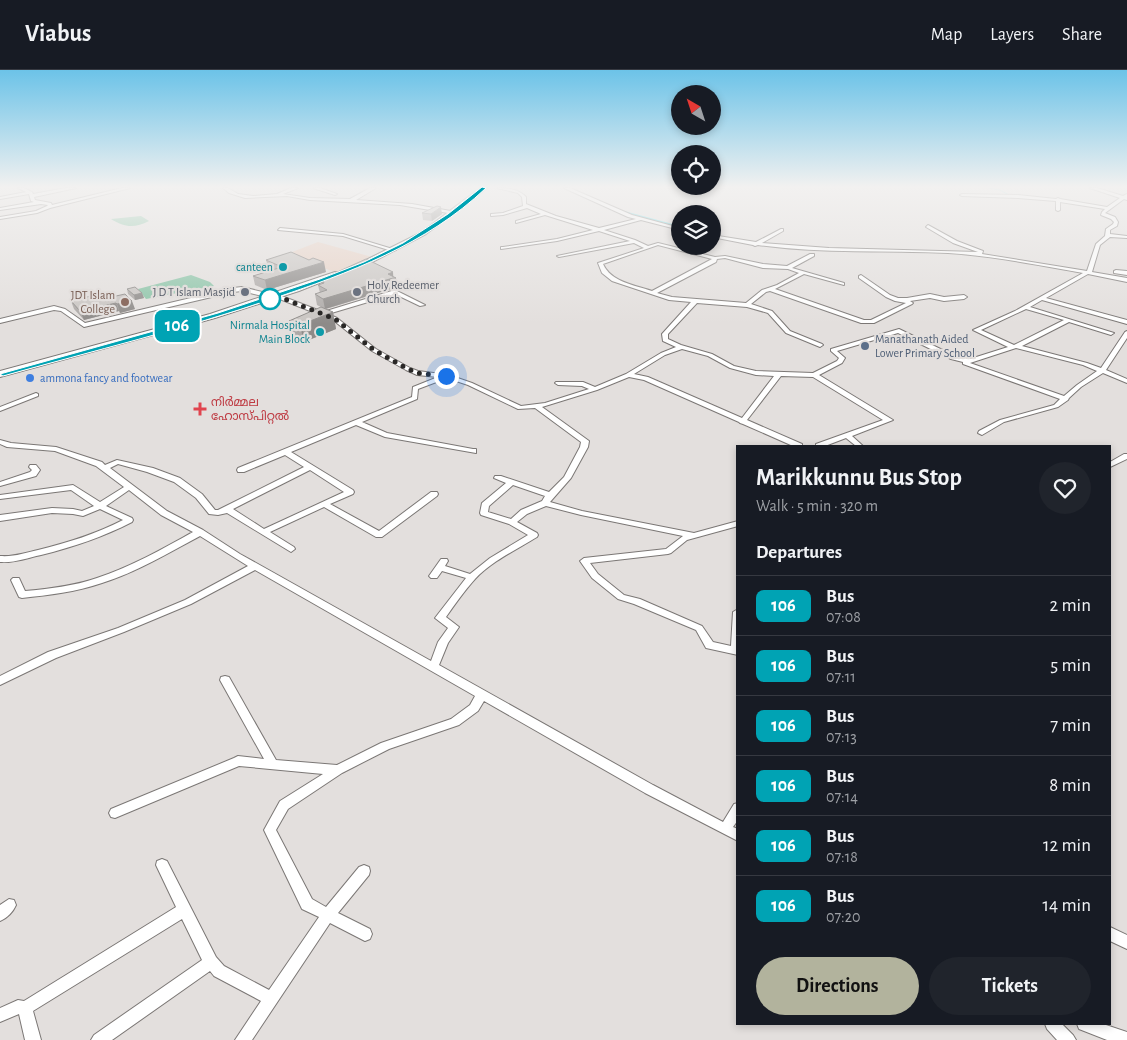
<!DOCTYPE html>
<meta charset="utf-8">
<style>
:root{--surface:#171b24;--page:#20242c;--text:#f1f3f6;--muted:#9ea1a6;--line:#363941;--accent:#b2b39d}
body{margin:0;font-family:"Alegreya Sans","Noto Sans Malayalam",sans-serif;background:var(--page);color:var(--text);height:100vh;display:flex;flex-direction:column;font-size:19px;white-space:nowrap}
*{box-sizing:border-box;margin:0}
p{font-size:16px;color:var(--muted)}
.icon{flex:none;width:28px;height:28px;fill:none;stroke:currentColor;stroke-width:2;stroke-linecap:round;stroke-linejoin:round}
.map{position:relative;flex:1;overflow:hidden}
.details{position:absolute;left:736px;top:375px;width:375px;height:580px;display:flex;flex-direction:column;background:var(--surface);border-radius:0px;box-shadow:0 2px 8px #0003}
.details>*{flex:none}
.badge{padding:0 10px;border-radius:8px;font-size:18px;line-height:32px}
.needle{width:32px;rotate:321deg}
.fabs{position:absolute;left:671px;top:15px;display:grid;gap:10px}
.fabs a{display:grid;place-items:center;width:50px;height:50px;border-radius:50%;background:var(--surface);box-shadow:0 2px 8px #0003;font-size:25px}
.you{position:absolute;width:25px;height:25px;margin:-12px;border:4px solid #fff;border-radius:50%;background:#1a73e8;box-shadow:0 0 0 8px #1a73e833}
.map>.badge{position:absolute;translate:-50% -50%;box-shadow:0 0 0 2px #fff}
h2{padding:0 20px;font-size:19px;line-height:45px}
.round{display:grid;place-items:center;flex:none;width:52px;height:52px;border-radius:26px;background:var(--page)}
.overview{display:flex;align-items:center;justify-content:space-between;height:85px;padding:0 20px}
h1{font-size:24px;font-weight:700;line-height:38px}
.action{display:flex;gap:10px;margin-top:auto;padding:10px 20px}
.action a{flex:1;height:58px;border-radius:30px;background:var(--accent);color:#111;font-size:20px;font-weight:700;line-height:58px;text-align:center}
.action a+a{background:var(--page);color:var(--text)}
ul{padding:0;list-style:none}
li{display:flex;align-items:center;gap:15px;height:60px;padding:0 20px;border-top:1px solid var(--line)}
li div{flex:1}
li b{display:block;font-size:19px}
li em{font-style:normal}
li .badge{min-width:55px;font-weight:700;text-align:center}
header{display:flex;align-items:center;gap:30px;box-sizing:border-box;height:70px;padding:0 25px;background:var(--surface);border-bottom:1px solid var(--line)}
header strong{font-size:24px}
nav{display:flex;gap:28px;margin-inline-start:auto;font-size:18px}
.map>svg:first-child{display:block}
</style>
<header>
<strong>Viabus</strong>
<nav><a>Map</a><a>Layers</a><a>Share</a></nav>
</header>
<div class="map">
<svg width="1127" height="970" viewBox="0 0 1127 970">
<rect width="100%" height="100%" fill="#e3dfdd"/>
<path fill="#e7d1c5" d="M318 172 372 187 337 203 287 184Z"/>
<path fill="#8ac3a6" d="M141 146 149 151C135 158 125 158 111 149Z
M191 205 210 212 214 216 146 229 138 219Z"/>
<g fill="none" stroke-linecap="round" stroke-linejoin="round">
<path stroke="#53dae8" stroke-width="1" d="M988 118 1000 120 1009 125"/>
<path fill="#53dae8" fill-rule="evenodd" d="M617 139 680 156V160L617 141Z"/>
<defs>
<path id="minor" d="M18 118H24L32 122 33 124 66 118H76L34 127 35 130 51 133 52 135 122 118H130L50 138 37 143 0 149V147L36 141 47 136 48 135 41 134 0 140V138L34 132 31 131 29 124 0 129V127L26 122Z
M223 118H228L238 124 253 126 277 124 291 118H298L283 124 310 128 350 129 370 118H376L356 130 412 134 456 142 448 143 400 135 310 130 287 126 245 128 229 123Z
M313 118H320L337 124 335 125Z
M497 118C508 118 518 119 526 127V134L556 146 599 158 636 149 628 147 564 118H570L632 145 680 158V160L641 150 604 160 635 170 648 176 658 173 715 187 725 186 763 194 787 196 810 184H814V186L792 198 844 213V215L804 204 775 219 864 250H871L906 233 895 231 886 227 859 208V206L861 205 890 225 898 228H907L930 224 944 227 964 225 967 227 964 229 944 231 930 228 910 231 913 233 912 234 874 253H861L770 221 766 222 751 234 772 241 790 261 822 274 823 275 820 277 786 263 768 243 747 237 697 233 668 264V269L681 275 712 284 734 296 756 301 813 303 837 291 839 288 831 281V279L899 259 955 286 970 289 1008 277 973 260 1015 241 1083 203C1038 195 993 186 948 183 884 180 821 184 758 175L755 176 753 175 712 167V165L756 172 781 159H783V161L762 173 829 178 978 182 953 173 926 157 928 155 957 171 983 181 982 184 1087 201 1096 174 1105 166 1106 159 1113 154 1114 152 1111 149 1101 145 1102 142 1105 139 1060 132V140L1058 141 1056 140V131L1018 128 962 126 960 125 962 124 1018 125 1056 129 1058 128 1060 129 1107 137 1120 128 1090 118H1097L1123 126 1127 124V130L1124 129 1105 143 1115 147 1118 152 1117 156 1110 160V164L1127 166V168L1110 167 1100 175 1092 202 1127 208V212L1088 204 1046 228 1127 250V254L1042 230 1030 237 1114 263 1111 265 1069 252 1022 276 1087 293 1101 298 1125 262 1127 261V268L1106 300 1127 309V313L1103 303 1081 317 1069 328 1068 330 1058 337 1004 352 982 365 978 363 979 361 1000 350 1054 335 1060 329 963 294V292L951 289 898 263 837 281 845 288 842 293 819 305 893 350 852 366 863 376H856L846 368 825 376H816V374L883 350 813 307 781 306 747 350 802 374V376H793L743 354 740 353 739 352 644 310 629 307 597 320 542 337 589 371 588 377 571 408 550 432 582 441 694 463 738 451V456L687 470 671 483 668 484 590 493 598 504 624 525 640 529 702 556 713 572 731 576 733 542 738 539V585L706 578 696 560 634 534 618 529 592 508 580 491 584 488 666 479 683 466 581 445 546 436 527 444 517 452 537 463 538 465 537 467C516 480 492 491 475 509 464 521 455 534 446 547L459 557 448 573 439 595 653 715 723 752 734 734 738 733V750L733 757 738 759V771L645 723 484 631 478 641 459 655 389 679 342 703 288 739 276 760 312 829 326 837 359 797 364 795 369 797 370 801 369 805 338 843 370 859 372 864 370 869 365 871 330 853 252 970H235L261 931 214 906 210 901 112 970H91L94 965 202 890 182 849 33 941 41 970H25L19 944 0 952V938L18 930 24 931 176 837 156 795 157 791 162 789 167 791 216 887 224 896 269 920 319 847 302 839 264 760 280 731 323 704 239 696 115 748 111 747 109 743 111 739 234 688 238 686 264 689 220 610 221 607 225 606 229 607 276 690 337 695 381 673 451 649 470 635 475 626 255 500 191 534 124 562 56 588 0 615V606L48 582 118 558 185 530 248 496 200 466C168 483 137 502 102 513 76 522 49 525 22 528L19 527 11 510 13 508H19L25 521C49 519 74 516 97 508 131 497 162 479 193 462L161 445 129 420 106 436 132 448 133 450 132 452C103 467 73 477 41 485 27 488 15 493 0 492V486C14 487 25 483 38 480 67 473 96 464 123 450L100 439 83 446 73 444 52 443 0 451V445L52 438 73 439 82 441 94 436 71 420 0 429V425L73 415 100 432 124 417 96 396 55 381 7 377 0 374V370L11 373 56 377 102 392 105 395 117 390 153 398 180 408 202 424 215 440H218L304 397 285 385 244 402H238L237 400 238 398 412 327 413 317 438 307 417 305 406 300 372 281 333 250 277 228 275 229 242 221 233 222 84 257 61 241 54 240 0 253V249L54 236 65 239 85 253 233 218 242 217 275 225H279L323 242 395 220 425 235 420 236 395 224 328 244 337 248 376 279 410 298 418 301 449 305 472 313 521 336 545 333 589 319 582 316 558 315 555 313 556 312H583L595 317 626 304 661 283 676 277 663 271 662 264 691 232 669 230 612 211 602 203 598 193 644 178 634 173 559 187 557 186 630 171 599 161 557 171 501 179V177H503L557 169 593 160 545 145 516 153V151L541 144 527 138 503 145 491 146V144L503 143 523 136 522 127 518 123ZM658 175 712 189 652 221C634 215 611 212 603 194ZM725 188 763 198 788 199 799 203 777 215 762 220 746 233 672 227 657 223 716 192 717 189ZM1026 239 1064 250 1014 275 981 260ZM1016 278 1083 295 1097 301 1077 315 1064 326 970 293ZM682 279 708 286 730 298 756 305 774 306 742 348 648 307 634 304 665 285ZM447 308 468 315 518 339 535 338 581 372 580 377 564 407 549 422 501 406H495L494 408 506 413 482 433 480 443 481 445 509 454 528 465 490 488 470 504 445 496 448 491 447 489H441L429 506 431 508H437L442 501 466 508 435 548 448 558 438 572 431 591 240 484 203 460 167 441 110 398 118 394 147 402 174 412 196 428 209 444 218 445 227 443 291 482 295 479 294 477 270 462 324 437 376 467H382L437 426 438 424 437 422H431L379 461 330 434 353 424 354 422 353 420 291 382 356 355 385 367 476 383V379H473L387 363 362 352 417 329 418 319ZM310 400 344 422 264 459 233 439ZM513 415 545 426 542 431 521 440 511 449 488 442 489 436Z
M280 158 343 164 396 180 392 181 343 166 278 160Z
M1116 200 1127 201V205L1114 203V201Z
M36 323 38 324V326L0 341V337Z
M1124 384H1127V389L1110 397V392Z
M30 395H36L40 400 36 406 0 416V412L30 402 32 400 29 397Z
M9 829 14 830 16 835C13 842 7 848 0 851V835Z
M1110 857 1127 865V879L1110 871Z
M1045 954H1062L1073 965 1076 970H1057L1047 959Z
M1077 954H1103L1127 962V970H1107L1079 959Z"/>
<path id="highway" d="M480 118H487L426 164 359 199 352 197 422 162Z
M335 202 342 204 299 221 215 248 0 307V301L210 244Z"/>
</defs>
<use href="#minor" stroke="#7b7775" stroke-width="2"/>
<use href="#highway" stroke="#7b7775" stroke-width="2"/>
<use href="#minor" fill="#fff" fill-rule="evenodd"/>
<use href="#highway" fill="#fff" fill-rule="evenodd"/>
</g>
<path fill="#ada9a7" d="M422 143 442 144 432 151 423 150Z
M266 190 326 202 267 220 255 215 253 206 271 200H269Z
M393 207 396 208 398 219 394 218 326 239 333 242 336 259 304 272 293 267 289 251 323 238 317 235 315 224 320 223 318 215 323 214 322 209Z
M127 219 142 223 144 228 135 230 128 224Z
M107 228 135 239 120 243 119 241 84 250 74 239 71 231Z"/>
<path fill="#8d8a88" d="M441 137 442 144 432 151 431 144Z
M324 192 326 202 267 220 265 210Z
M393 202 394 218 325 239 323 229Z
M142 223 144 228 135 230 134 225Z
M132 231 135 239 120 243 117 234Z
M116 233 119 241 84 250 80 241Z
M333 242 336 259 304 272 300 255Z"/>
<path fill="#c9c5c2" stroke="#8d8a88" d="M437 136 441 137 431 144 422 143Z
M291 182 309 190 313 188 324 192 265 210 253 206 282 197 266 190Z
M366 189 393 202 388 204 396 208H393L323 229 315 224 327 220 318 215 324 213 322 209Z
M135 217 142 223 134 225 127 219Z
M103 223 107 228 125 224 132 231 117 234 116 233 80 241 71 231Z
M321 237 333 242 300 255 289 251Z"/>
<linearGradient id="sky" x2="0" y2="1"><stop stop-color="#6cc3e8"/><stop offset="0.46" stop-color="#f2f1f0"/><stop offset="1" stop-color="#f2f1f0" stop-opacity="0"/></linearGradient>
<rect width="1127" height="254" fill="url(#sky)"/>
<path fill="#00a3b4" stroke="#fff" d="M482 117 486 118C426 175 349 203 272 229 184 259 93 281 3 306L0 304 218 243 320 209 364 192 403 173 448 144Z"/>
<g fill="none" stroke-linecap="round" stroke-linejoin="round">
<path stroke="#292726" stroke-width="5" stroke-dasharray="0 9" d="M270 229 277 226 335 249 374 280 408 299 417 303 446 306"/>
</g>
<g fill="#0f9aa8" stroke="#e3dfdd" stroke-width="2">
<circle cx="283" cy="197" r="5"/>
<circle cx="320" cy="262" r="5"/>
</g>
<g fill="#6b7280" stroke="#e3dfdd" stroke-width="2">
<circle cx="245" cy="222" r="5"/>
<circle cx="357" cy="222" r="5"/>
</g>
<circle fill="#fff" stroke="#00a3b4" stroke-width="2.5" cx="270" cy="229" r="10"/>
<circle fill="#8d6e63" stroke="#e3dfdd" stroke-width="2" cx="125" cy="232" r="5"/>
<circle fill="#5c6f8a" stroke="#e3dfdd" stroke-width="2" cx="865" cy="276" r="5"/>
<circle fill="#3f7fe0" stroke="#e3dfdd" stroke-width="2" cx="30" cy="308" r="5"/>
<path fill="#e0444e" stroke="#e3dfdd" stroke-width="2" d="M197.5 331.5h5v5h5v5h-5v5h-5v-5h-5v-5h5z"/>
<g text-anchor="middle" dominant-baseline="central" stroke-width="4.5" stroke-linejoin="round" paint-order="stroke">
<g font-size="12" fill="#0d838f" stroke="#e3dfdd" text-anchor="end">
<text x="273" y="197">canteen</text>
<text x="310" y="255">Nirmala Hospital<tspan x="310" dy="14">Main Block</tspan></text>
</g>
<g font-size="12" fill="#5b616d" stroke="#e3dfdd" text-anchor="start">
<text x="367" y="215">Holy Redeemer<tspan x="367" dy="14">Church</tspan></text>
<text x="235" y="222" text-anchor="end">J D T Islam Masjid</text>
</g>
<g font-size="12" fill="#785e54" stroke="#e3dfdd" text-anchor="end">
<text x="115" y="225">JDT Islam<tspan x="115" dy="14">College</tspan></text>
</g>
<g font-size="12" fill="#4e5e75" stroke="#e3dfdd" text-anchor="start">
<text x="875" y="269">Manathanath Aided<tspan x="875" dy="14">Lower Primary School</tspan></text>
</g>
<g font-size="12" fill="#366cbe" stroke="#e3dfdd" text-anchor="start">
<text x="40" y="308">ammona fancy and footwear</text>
</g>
<g font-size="12" fill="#be3a42" stroke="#e3dfdd" text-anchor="start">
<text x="211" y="332">നിർമ്മല<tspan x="211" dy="14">ഹോസ്പിറ്റൽ</tspan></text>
</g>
</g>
</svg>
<div class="fabs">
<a><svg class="needle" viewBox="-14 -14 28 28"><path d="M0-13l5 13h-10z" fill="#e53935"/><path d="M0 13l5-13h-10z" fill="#9ea1a6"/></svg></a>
<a><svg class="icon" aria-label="locate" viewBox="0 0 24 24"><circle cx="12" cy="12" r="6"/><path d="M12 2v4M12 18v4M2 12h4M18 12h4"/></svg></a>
<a><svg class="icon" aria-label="layers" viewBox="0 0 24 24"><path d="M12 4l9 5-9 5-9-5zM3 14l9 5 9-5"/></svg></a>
</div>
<div class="you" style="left:446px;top:306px"></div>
<b class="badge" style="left:177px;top:256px;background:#00a3b4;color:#fff">106</b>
<section class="details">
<div class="overview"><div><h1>Marikkunnu Bus Stop</h1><p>Walk · 5 min · 320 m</p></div><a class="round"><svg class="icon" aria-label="heart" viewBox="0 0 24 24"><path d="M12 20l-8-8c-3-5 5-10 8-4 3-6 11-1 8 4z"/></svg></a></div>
<h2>Departures</h2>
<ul>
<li><span class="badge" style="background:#00a3b4;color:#fff">106</span><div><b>Bus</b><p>07:08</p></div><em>2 min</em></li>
<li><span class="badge" style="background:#00a3b4;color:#fff">106</span><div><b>Bus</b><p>07:11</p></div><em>5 min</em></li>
<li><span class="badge" style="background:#00a3b4;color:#fff">106</span><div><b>Bus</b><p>07:13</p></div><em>7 min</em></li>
<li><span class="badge" style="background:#00a3b4;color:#fff">106</span><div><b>Bus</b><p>07:14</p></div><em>8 min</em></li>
<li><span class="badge" style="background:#00a3b4;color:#fff">106</span><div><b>Bus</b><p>07:18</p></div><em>12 min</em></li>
<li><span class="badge" style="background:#00a3b4;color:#fff">106</span><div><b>Bus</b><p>07:20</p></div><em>14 min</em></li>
</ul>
<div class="action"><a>Directions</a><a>Tickets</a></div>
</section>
</div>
